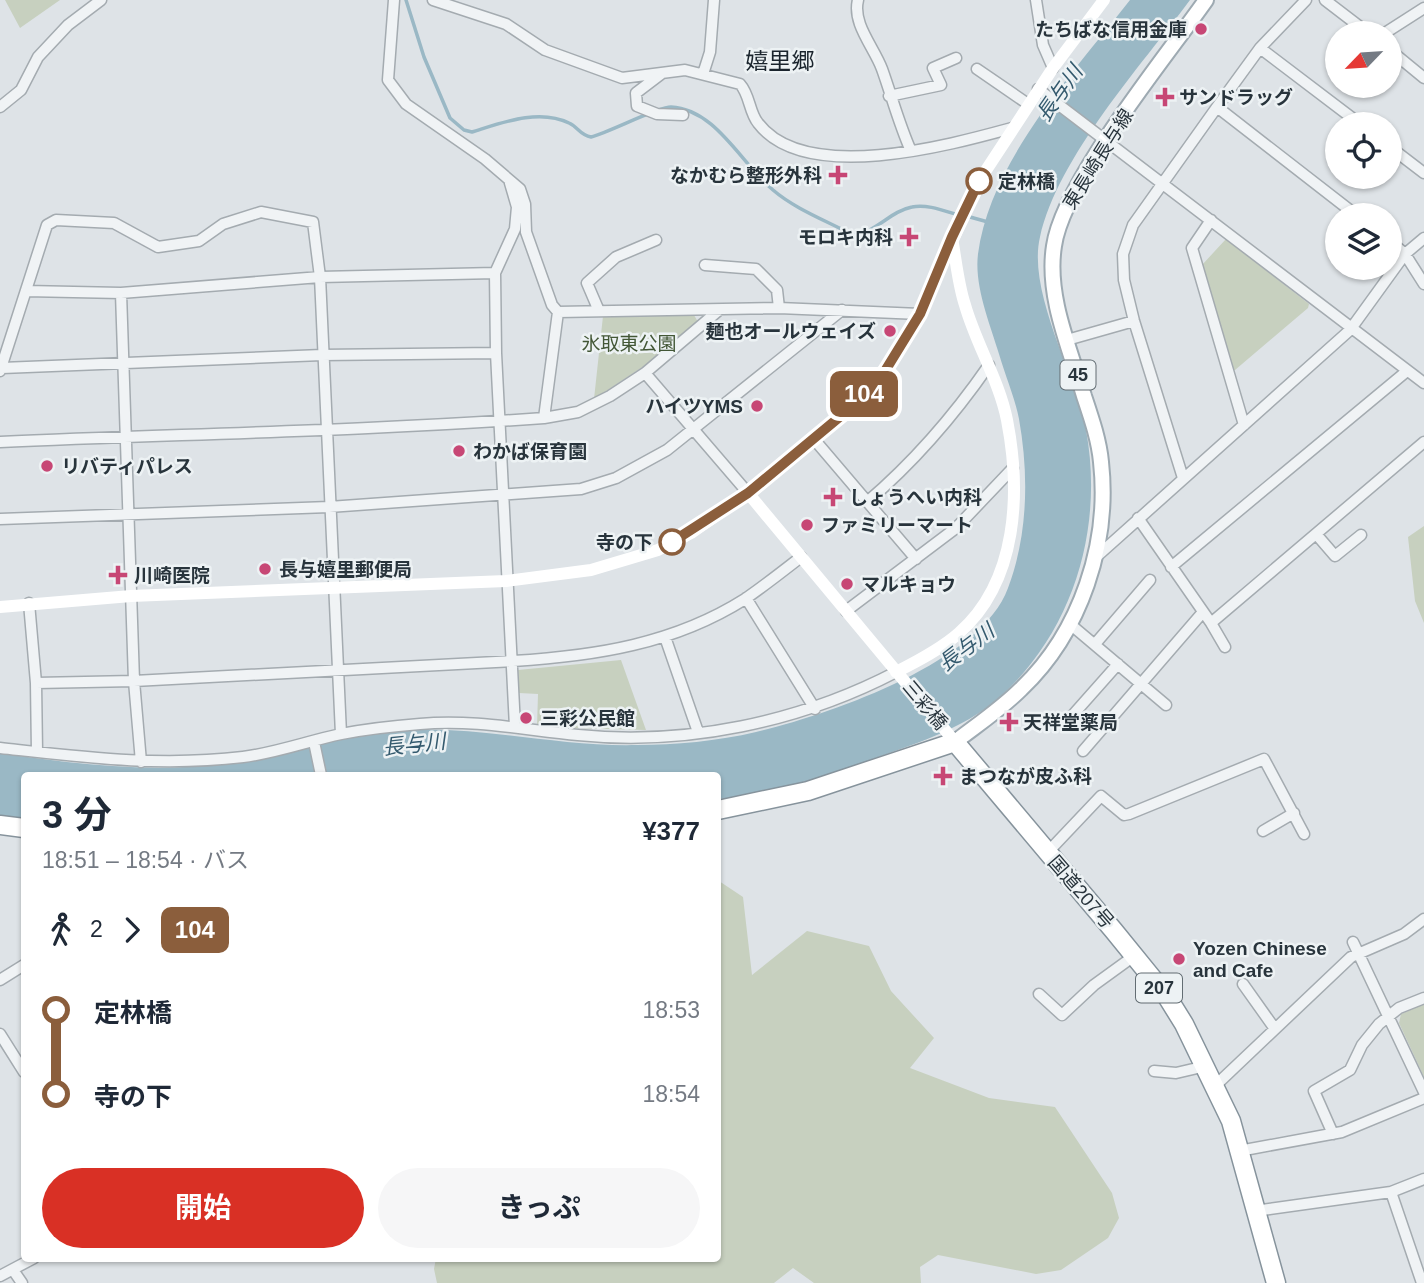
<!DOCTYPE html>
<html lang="ja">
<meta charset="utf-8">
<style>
:root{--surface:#fff;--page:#f6f6f7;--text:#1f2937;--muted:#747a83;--accent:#d93025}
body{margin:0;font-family:Helvetica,"Noto Sans JP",sans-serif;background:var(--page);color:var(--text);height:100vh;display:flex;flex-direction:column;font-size:26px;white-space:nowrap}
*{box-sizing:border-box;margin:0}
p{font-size:23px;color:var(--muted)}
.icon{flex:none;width:38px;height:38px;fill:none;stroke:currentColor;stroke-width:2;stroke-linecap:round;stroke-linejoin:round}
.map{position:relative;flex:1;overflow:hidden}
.details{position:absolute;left:21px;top:772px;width:700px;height:490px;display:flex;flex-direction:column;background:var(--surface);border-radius:7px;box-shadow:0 2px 5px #0004}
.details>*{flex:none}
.badge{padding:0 14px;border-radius:10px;font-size:24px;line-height:46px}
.needle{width:46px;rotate:245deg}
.buttons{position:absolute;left:1325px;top:21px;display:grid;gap:14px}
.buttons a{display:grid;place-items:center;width:77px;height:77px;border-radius:50%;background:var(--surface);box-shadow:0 2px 5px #0004;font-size:35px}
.map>.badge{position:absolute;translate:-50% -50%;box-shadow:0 0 0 4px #fff}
.legs{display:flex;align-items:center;gap:10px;height:77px;padding:0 21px;font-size:23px}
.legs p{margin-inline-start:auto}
.overview{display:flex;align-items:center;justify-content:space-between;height:119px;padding:0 21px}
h1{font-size:38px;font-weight:700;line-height:52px}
.primary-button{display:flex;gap:14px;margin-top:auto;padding:14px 21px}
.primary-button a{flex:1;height:80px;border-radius:42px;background:var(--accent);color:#fff;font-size:28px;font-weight:700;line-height:80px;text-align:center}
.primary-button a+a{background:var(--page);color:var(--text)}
ul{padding:0 21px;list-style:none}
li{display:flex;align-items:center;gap:24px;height:84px;font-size:26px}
li i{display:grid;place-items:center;width:10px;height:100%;margin:0 9px;background:currentColor}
li i::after{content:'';width:18px;height:18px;margin:-9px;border:5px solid;border-radius:50%;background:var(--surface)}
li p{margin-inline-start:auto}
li:first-child i{background:linear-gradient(#0000 50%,currentColor 0)}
li:last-child i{background:linear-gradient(currentColor 50%,#0000 0)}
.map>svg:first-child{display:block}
</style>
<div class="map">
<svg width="1424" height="1283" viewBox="0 0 1424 1283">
<rect width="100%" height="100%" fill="#dee3e7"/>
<path fill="#c7d0bf" d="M5 0H60L20 28Z
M1226 239 1309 304 1308 308 1235 370H1232L1202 265Z
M694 315 698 322 644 366 594 399 603 316Z
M1424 526V623L1415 601 1408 537Z
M621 660 646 730 537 727 538 694 519 693 518 670Z
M719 881 743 897 752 975 807 931 869 946 891 991 934 1038 910 1068 989 1098 1055 1107 1112 1193 1119 1218 1108 1238 1061 1270 1036 1274 938 1255 920 1267 921 1283H814L793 1268 774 1283H437L434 1269 436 1258H718Z
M1424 1004V1077L1399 1023 1401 1014Z"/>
<path fill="#9ab8c5" d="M1130 0H1190C1141 66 1058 157 1040 237 1027 292 1076 375 1086 430 1104 527 1074 630 1000 697 963 730 911 745 864 762 818 778 767 795 718 799V775H24V821L0 818V753C73 764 148 773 222 764 284 758 343 733 406 730 483 726 560 747 637 745 675 745 718 741 756 732 828 715 981 663 1008 588 1028 535 1029 475 1019 419 1015 398 1005 375 999 354 990 324 974 286 978 254 990 161 1074 72 1130 0Z"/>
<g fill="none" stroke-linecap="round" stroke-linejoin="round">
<path stroke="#9ab8c5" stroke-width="3.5" d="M406 0 424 57 450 118 464 130 472 132C501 123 539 108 569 123 578 127 580 135 591 137 610 132 657 107 671 107 716 109 742 165 773 190 795 209 827 221 853 235 876 233 890 211 912 207 926 204 942 210 955 214
M970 217 988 222"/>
<defs>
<path id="street" d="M394 0 388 80 406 104 485 159 520 189 525 204 526 232 552 305 558 312 544 418
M433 0 506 24 545 50 622 78 685 70 740 84C750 95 749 112 758 123 805 185 950 145 1012 128
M858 0C852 24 874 47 882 69 892 97 899 124 911 151
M1036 0 1043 45 1053 68
M1325 0 1368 33
M1385 33 1424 8
M1260 48 1360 124
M1390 50 1424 78
M977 69 1028 104
M661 74 636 93 637 106 657 114 683 115
M703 74 710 52 714 0
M1038 89 1424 383
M889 96 941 85 933 68 956 58
M0 107 21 90 38 57 68 25 101 0
M1217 107 1356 215
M1390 147 1424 173
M510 183 517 207 515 229 495 273 496 353 515 727
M1211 220 1192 248 1244 425
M1390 241 1405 254 1424 284
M705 265 756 269 777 290 779 308
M26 291 121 293 320 277 495 273
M121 293 134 681 141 762
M599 311 587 283 616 257 656 240
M558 312 779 308 920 314
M1067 340 1134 321
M2 368 322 355 496 353
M0 371 47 225 56 220 114 223 158 247 199 241 223 224 261 212 313 222 320 277 341 734
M645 373 748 493
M813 438 916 559
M0 442C181 434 363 431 544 418L578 412 610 396 645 373 718 311
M1183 478 1134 321 1124 280 1123 254 1133 225 1217 107 1260 48 1306 0
M867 502C915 461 953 417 989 365
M1138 518 1211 623 1424 442
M0 519 329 507 581 489 616 478 667 450 842 310
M1316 534 1335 556 1361 535
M1095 558 1350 330 1405 254 1424 238
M1171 567 1407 371
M746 598 815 709
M29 603 36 683 37 752
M846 611 956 528 1013 468
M1211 623 1225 647
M1070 624 1166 705
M665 637 698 732
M1095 644 1150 580
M36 683 134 681 513 661C595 656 674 644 745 599 764 586 783 571 801 557
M1071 717 1118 664
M314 742 321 775
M0 748C83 757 159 767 243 757 276 753 308 741 341 734 367 729 394 726 420 724 474 719 525 730 578 735 686 746 800 722 896 672
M1083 751 1203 612
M1263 831 1294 813
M1047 853 1101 796 1124 815 1129 814 1264 759 1304 834
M1353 942 1424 1092
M0 980 24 965
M1243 984 1275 1029
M1039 994 1062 1015 1094 985 1134 956
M0 1034 24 1072
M1154 1071 1176 1073 1206 1066
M1216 1085 1351 957 1404 934 1424 919
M1333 1134 1314 1091 1350 1070 1362 1045 1379 1024 1399 1008 1424 998
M1239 1151 1342 1132 1424 1098
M1391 1192 1422 1283
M1255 1211 1391 1192 1424 1179
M13 1270 22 1283
M0 1276 34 1258"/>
<path id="primary" d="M955 742C977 725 1001 709 1021 689 1081 632 1110 543 1101 462 1099 440 1091 417 1084 396 1070 349 1046 296 1054 246 1063 182 1166 57 1206 0"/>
<path id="highway" d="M718 810 808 791 955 742 1114 931 1166 995 1184 1024 1231 1121 1276 1283
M0 825 24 828"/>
</defs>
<use href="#street" stroke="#a4abb0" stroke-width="13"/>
<use href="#primary" stroke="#9eaab2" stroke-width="18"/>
<use href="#highway" stroke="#86939c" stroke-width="21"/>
<use href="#street" stroke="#f0f3f5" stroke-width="10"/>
<path stroke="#fff" stroke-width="12" d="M748 493 955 742
M0 607 131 596 506 581 591 570 658 550 691 533 748 493 854 405 885 371 920 314 979 181 1053 68 1104 0
M896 672C918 661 941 649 959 633 1018 581 1021 492 1007 420 999 380 976 344 965 305 958 284 956 260 952 238"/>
<use href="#primary" stroke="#fff" stroke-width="14"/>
<use href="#highway" stroke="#fff" stroke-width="18"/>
</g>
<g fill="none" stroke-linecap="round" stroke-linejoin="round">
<defs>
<path id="line-1" d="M672 542 748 493 854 405 885 371 920 314 952 237 979 181"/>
</defs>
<use href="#line-1" stroke="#fff" stroke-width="16"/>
<use href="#line-1" stroke="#8b5e3c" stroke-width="10"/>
</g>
<g fill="#c74775" stroke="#edf2f4" stroke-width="2.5">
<circle cx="1201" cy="29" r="7"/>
<path d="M1161.5 86.5h7v7h7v7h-7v7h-7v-7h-7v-7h7z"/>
<path d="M834.5 164.5h7v7h7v7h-7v7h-7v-7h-7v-7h7z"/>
<path d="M905.5 226.5h7v7h7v7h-7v7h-7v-7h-7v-7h7z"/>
<circle cx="890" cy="331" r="7"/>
<circle cx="757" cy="406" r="7"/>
<circle cx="459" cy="451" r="7"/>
<circle cx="47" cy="466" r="7"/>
<path d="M829.5 486.5h7v7h7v7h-7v7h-7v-7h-7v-7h7z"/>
<circle cx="807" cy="525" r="7"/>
<circle cx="265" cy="569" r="7"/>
<path d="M114.5 564.5h7v7h7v7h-7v7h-7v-7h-7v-7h7z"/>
<circle cx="847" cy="584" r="7"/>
<circle cx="526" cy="718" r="7"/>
<path d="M1005.5 711.5h7v7h7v7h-7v7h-7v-7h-7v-7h7z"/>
<path d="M939.5 765.5h7v7h7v7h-7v7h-7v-7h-7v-7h7z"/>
<circle cx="1179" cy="959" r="7"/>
</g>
<g fill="#fff" stroke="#8b5e3c" stroke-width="3.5">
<circle cx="979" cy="181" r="12"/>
<circle cx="672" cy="542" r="12"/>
</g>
<g text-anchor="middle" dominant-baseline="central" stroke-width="5" stroke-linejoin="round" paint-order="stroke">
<g fill="#edf2f4" stroke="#636d73" stroke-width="2">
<rect x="1060.5" y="360.5" width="35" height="29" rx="5"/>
<rect x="1136" y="973.5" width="46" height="29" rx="5"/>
</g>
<g font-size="18" font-weight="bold" fill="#28343c">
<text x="1078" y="375">45</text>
<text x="1159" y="988">207</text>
</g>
<g font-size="19" font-weight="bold" fill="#28343c" stroke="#edf2f4" text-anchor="start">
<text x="1187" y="29" text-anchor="end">たちばな信用金庫</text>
<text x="1179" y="97">サンドラッグ</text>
<text x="822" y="175" text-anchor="end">なかむら整形外科</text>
<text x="893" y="237" text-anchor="end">モロキ内科</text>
<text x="876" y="331" text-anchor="end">麺也オールウェイズ</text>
<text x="743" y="406" text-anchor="end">ハイツYMS</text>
<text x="473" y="451">わかば保育園</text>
<text x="61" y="466">リバティパレス</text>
<text x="849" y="497">しょうへい内科</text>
<text x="821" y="525">ファミリーマート</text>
<text x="279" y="569">長与嬉里郵便局</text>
<text x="134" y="575">川崎医院</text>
<text x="861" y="584">マルキョウ</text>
<text x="540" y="718">三彩公民館</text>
<text x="1023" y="722">天祥堂薬局</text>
<text x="959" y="776">まつなが皮ふ科</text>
<text x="1193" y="948">Yozen Chinese<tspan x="1193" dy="22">and Cafe</tspan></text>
</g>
<g font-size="19" fill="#28343c" stroke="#edf2f4">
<text transform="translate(1098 159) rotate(-58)">東長崎長与線</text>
<text transform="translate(925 705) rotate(50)">三彩橋</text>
<text transform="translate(1081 892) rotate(49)">国道207号</text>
</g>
<g font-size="19" font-weight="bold" fill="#28343c" stroke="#edf2f4" text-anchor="start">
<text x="998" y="181">定林橋</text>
<text x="653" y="542" text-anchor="end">寺の下</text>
</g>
<g font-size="19" fill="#435736" stroke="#edf2f4">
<text x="629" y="343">氷取東公園</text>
</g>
<g font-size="21" font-style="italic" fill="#345a6e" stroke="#edf2f4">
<text transform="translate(1059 93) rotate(-55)">長与川</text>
<text transform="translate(966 647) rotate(-37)">長与川</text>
<text transform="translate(414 744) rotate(-6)">長与川</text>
</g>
<g font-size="23" fill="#1a242d" stroke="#edf2f4">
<text x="780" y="61">嬉里郷</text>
</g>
</g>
</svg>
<div class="buttons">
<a><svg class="needle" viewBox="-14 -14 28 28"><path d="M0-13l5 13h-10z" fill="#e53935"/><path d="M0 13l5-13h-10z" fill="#747a83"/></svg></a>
<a><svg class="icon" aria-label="locate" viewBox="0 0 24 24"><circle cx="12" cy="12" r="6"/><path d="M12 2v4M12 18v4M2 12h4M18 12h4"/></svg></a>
<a><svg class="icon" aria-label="layers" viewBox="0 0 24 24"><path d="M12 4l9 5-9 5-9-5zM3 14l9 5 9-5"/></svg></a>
</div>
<b class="badge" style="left:864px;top:394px;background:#8b5e3c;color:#fff">104</b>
<section class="details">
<div class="overview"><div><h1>3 分</h1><p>18:51 – 18:54 · バス</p></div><b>¥377</b></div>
<div class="legs"><svg class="icon" aria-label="walk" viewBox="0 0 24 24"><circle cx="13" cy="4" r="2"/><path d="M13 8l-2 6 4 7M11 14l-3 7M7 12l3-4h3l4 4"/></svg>2<svg class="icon" aria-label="forward" viewBox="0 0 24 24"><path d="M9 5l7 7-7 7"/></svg><b class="badge" style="background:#8b5e3c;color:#fff">104</b></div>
<ul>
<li><i style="color:#8b5e3c"></i><b>定林橋</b><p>18:53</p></li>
<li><i style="color:#8b5e3c"></i><b>寺の下</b><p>18:54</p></li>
</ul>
<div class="primary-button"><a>開始</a><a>きっぷ</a></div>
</section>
</div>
